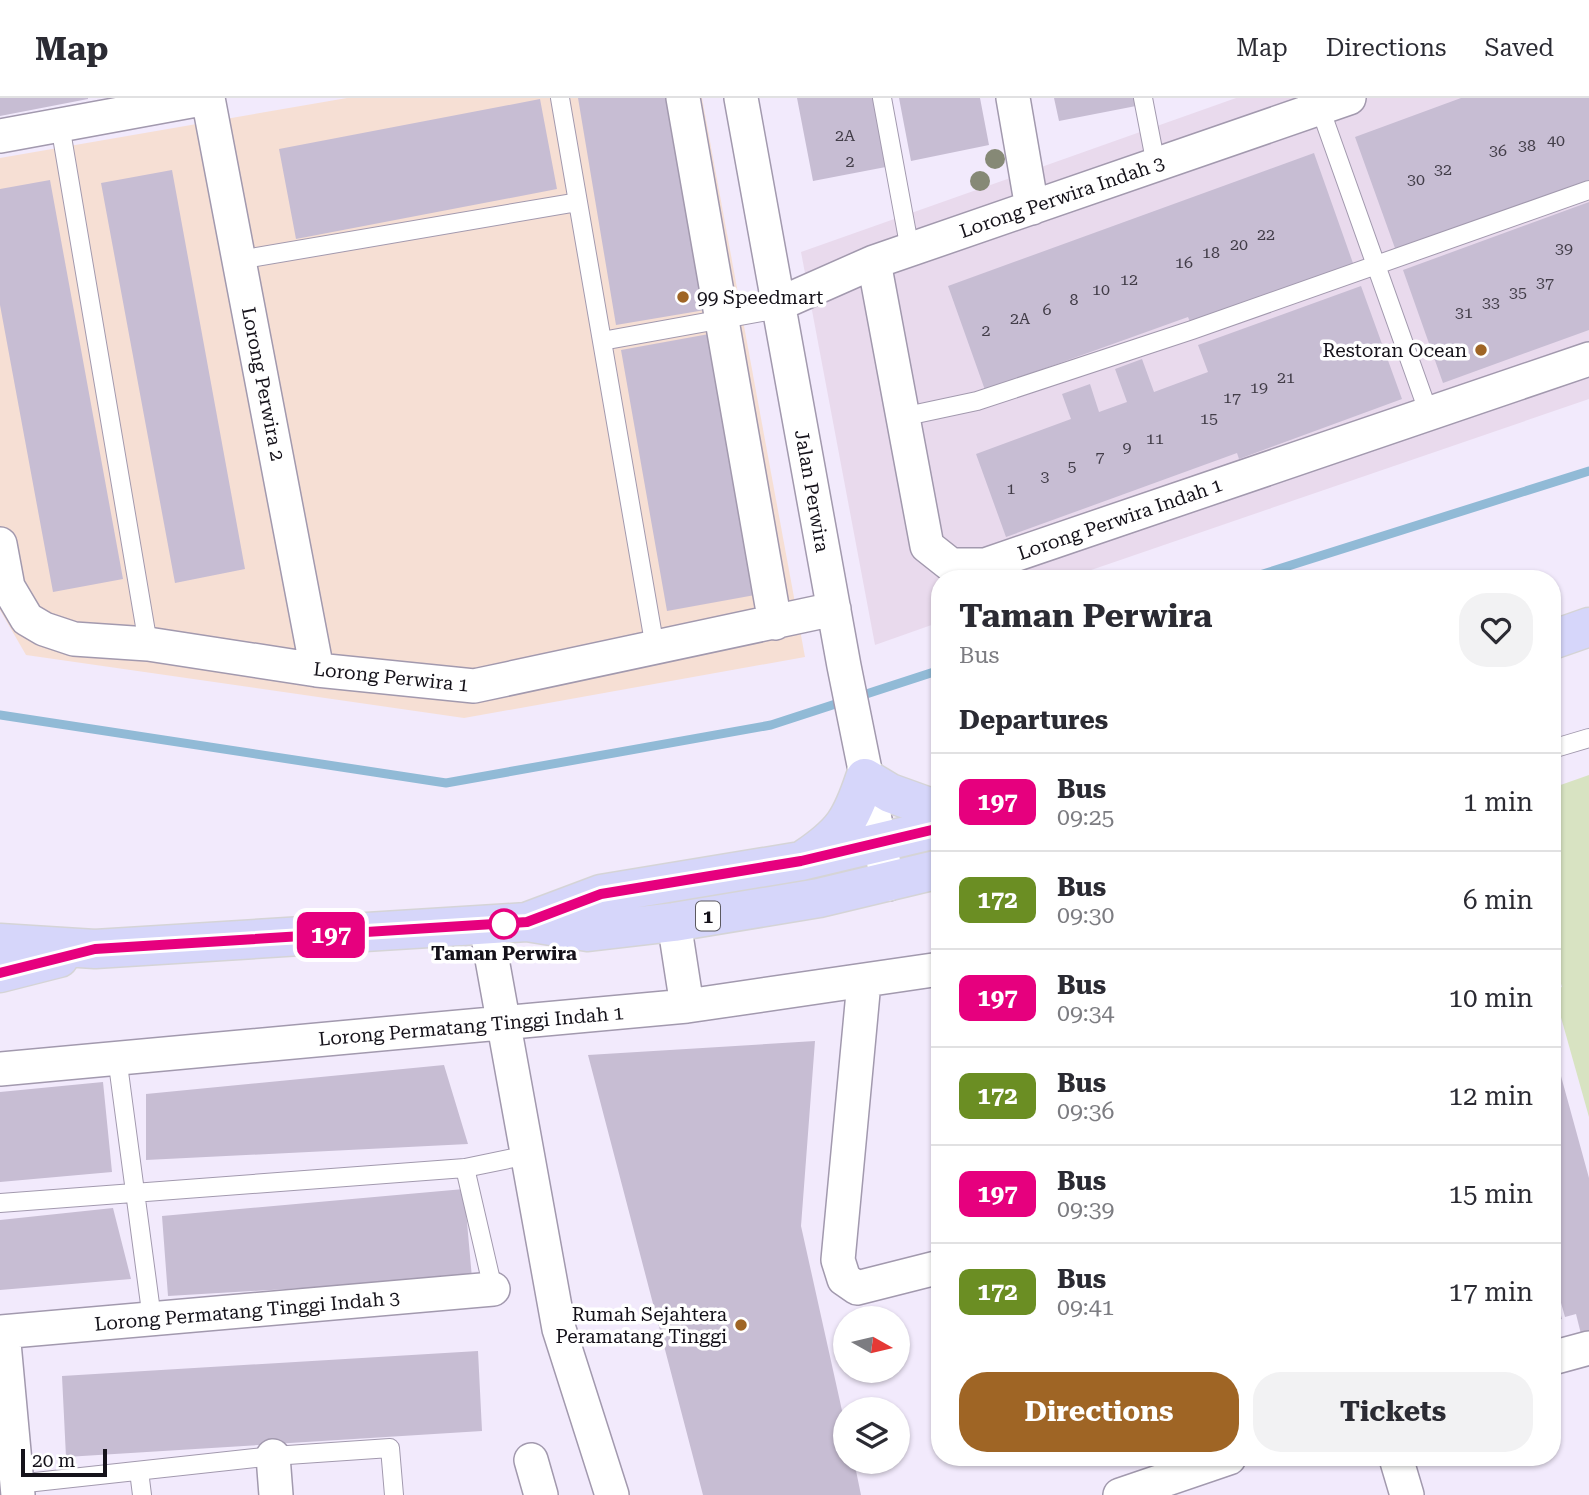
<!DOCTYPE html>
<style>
:root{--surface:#fff;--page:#f2f2f3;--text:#2b2b33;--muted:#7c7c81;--line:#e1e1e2;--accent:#9f6525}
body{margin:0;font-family:"Roboto Serif",serif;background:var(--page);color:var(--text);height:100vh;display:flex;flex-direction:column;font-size:26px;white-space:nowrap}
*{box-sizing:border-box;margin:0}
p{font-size:23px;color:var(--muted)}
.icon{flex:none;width:38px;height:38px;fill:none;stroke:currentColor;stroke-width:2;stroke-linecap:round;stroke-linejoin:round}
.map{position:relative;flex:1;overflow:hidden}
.sheet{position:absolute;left:931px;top:472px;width:630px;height:896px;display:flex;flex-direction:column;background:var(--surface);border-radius:28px;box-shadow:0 2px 5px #0004}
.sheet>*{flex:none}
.badge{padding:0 14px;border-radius:10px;font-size:24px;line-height:46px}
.needle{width:46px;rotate:98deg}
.tools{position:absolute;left:833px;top:1208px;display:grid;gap:14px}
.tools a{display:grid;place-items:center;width:77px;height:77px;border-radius:50%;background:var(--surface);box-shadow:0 2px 5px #0004;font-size:35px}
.scale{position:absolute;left:21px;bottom:18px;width:86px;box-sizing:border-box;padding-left:7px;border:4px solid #15121a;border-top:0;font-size:19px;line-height:24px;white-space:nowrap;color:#15121a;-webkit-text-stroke:5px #fff;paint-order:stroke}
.map>.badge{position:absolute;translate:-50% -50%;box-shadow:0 0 0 4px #fff}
h2{padding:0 28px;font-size:26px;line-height:63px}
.round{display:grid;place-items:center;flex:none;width:74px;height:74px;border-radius:28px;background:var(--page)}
.headline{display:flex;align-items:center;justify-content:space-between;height:119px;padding:0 28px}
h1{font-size:33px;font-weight:700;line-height:52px}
.primary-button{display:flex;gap:14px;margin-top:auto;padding:14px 28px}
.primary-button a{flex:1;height:80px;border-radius:28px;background:var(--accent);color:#fff;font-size:28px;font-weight:700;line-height:80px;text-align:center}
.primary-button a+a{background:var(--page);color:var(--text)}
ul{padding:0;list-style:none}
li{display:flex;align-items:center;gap:21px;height:98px;padding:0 28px;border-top:2px solid var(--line)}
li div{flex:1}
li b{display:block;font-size:26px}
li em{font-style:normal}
li .badge{min-width:77px;font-weight:700;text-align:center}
header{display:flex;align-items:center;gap:42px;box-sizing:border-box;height:98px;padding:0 35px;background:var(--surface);border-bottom:2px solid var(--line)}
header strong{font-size:33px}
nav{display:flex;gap:38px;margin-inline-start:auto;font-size:24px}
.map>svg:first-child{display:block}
</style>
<header>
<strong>Map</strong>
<nav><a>Map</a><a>Directions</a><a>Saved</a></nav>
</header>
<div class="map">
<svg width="1589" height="1397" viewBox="0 0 1589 1397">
<rect width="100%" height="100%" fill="#f2eafc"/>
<path fill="#e9daed" d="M1236 0H1589V301L1065 481H940V524L875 547 801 154Z"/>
<path fill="#f6dfd4" d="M347 0H702L805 559 464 620 26 557 0 512V60Z"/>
<path fill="#d8e3c2" d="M1589 677V1019L1553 891 1562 889 1559 879 1552 881V690Z"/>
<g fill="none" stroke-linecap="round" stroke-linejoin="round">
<path stroke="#91bad6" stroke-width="9" d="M1247 481 1589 373
M0 617 446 685 771 627 940 572"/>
</g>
<path fill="#c7bdd3" d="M0 0H88V1L0 18Z
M578 0H670L705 212 616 227Z
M797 0H878L891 68 813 83Z
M899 0H980L989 47 911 63Z
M1054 0H1135L1136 8 1059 23Z
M1461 0H1589V82L1396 153 1355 39Z
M540 1 557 91 296 141 279 51Z
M1314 55 1354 168 1246 208 1244 204 1190 224 1188 219 985 292 948 188Z
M172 72 245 471 175 485 101 85Z
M50 82 123 481 53 494 0 207V91Z
M1589 104V232L1443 285 1403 172Z
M1361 188 1402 301 1239 361 1237 355 1006 439 976 356 1071 321 1062 296 1090 286 1099 314 1127 304 1115 271 1142 261 1154 294 1208 274 1198 247Z
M709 236 755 497 667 513 621 252Z
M815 943 801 1128 845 1326V1363H854L861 1397H703L588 957Z
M1553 949 1589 1080V1233L1581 1236 1576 1216 1565 1219 1552 1173Z
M444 967 468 1046 146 1062V996Z
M103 984 112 1074 0 1084V994Z
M464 1091 472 1180 168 1198 162 1118Z
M113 1110 131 1181 0 1192V1122Z
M1553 1188 1562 1221 1552 1224V1189Z
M478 1253 482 1333 66 1359 62 1278Z"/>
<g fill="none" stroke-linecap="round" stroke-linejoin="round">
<defs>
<path id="service" d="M560 0 655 550
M882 0 910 152
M1143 0 1156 67
M1320 10 1429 316
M60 27 148 546
M239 162 578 104
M602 243 779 211
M902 319 977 303 1192 232 1589 92
M1552 651 1589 640
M117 959 152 1221
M465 1070 493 1191
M0 1105 465 1070 528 1057
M139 1373 142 1397
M17 1386 273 1358 390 1350 394 1397"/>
<path id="minor" d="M208 0 317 572
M683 0 775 525
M741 0 844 568 888 786
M1013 0 1032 110
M0 38 207 0
M874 164 927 448 951 467H985L1589 261
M779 206 874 164 1349 0
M0 446 8 489 27 521 44 531 74 541 148 546 317 572 474 588 834 511
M674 824 687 908
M486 828 559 1231 612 1397
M864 884 838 1162 844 1181 857 1190 940 1169
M0 971 687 908 940 871
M0 1234 493 1191
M3 1234 18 1397
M1552 1260 1589 1250
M273 1358 276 1397
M1396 1360 1407 1397
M531 1362 541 1397
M1120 1397 1229 1360"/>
<path id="trunk" d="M1552 542 1589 529
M806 760C843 735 851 722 865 680L890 695 940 713
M529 823 601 796 801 763 940 730
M0 845 95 851 527 824 588 834 674 824 819 800 940 771
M0 875 59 860"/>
</defs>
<use href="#service" stroke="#a299ae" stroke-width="20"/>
<use href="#minor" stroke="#a299ae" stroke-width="36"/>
<use href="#trunk" stroke="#d5d4d6" stroke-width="41"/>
<use href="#service" stroke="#fff" stroke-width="18"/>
<use href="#minor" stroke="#fff" stroke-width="33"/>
<use href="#trunk" stroke="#d6d6fa" stroke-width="38"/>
</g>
<g fill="#868976">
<circle cx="995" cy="61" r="10"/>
<circle cx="980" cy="83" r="10"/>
</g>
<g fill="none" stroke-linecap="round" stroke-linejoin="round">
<defs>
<path id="line" d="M0 875 95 851 527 824 601 796 801 763 940 730"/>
</defs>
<use href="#line" stroke="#fff" stroke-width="16"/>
<use href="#line" stroke="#e6007e" stroke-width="10"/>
</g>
<g fill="#9f6525" stroke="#fff" stroke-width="2.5">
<circle cx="683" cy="199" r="7"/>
<circle cx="1481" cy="252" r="7"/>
<circle cx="741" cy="1227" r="7"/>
</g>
<circle fill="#fff" stroke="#e6007e" stroke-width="3.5" cx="504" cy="826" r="14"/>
<g text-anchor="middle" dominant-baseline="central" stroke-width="7" stroke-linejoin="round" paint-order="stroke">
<g font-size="16" fill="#423d48">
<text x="845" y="37">2A</text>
<text x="1556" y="42">40</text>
<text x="1527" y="47">38</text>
<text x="1498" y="52">36</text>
<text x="850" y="63">2</text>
<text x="1443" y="71">32</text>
<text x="1416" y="81">30</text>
<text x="1266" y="136">22</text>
<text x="1239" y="146">20</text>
<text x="1564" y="150">39</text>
<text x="1211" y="154">18</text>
<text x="1184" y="164">16</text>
<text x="1129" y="181">12</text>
<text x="1545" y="184">37</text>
<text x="1101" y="191">10</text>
<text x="1518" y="194">35</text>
<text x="1074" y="201">8</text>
<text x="1491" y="204">33</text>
<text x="1047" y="211">6</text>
<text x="1464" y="214">31</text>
<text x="1020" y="220">2A</text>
<text x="986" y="232">2</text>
<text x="1286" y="279">21</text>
<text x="1259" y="289">19</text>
<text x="1232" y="299">17</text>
<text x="1209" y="320">15</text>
<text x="1155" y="340">11</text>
<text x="1127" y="349">9</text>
<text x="1100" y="358">7</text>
<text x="1072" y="368">5</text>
<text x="1045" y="378">3</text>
<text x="1011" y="390">1</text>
</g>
<rect fill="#fff" stroke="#5b595f" stroke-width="2" x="696" y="803.5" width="24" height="29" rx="5"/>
<g font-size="18" font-weight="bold" fill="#15121a">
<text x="708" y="818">1</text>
</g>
<g font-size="19" fill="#15121a" stroke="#fff">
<text transform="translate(1062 99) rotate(-19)">Lorong Perwira Indah 3</text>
<text transform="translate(263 286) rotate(79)">Lorong Perwira 2</text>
<text transform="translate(812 393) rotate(80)">Jalan Perwira</text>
<text transform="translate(1120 421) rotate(-19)">Lorong Perwira Indah 1</text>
<text transform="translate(391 579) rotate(6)">Lorong Perwira 1</text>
<text transform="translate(471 928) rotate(-5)">Lorong Permatang Tinggi Indah 1</text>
<text transform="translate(247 1213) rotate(-5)">Lorong Permatang Tinggi Indah 3</text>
</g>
<g font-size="19" fill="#15121a" stroke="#fff" text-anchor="end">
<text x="697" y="199" text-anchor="start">99 Speedmart</text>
<text x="1467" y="252">Restoran Ocean</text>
<text x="727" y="1216">Rumah Sejahtera<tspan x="727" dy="22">Peramatang Tinggi</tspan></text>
</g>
<g font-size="19" font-weight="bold" fill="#15121a" stroke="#fff">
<text x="504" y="855">Taman Perwira</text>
</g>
</g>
</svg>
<div class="tools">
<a><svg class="needle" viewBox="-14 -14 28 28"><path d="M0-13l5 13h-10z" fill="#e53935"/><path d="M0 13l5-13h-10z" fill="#7c7c81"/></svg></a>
<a><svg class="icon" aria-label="layers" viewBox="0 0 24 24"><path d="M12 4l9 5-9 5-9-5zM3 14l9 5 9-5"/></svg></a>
</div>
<div class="scale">20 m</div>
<b class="badge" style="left:331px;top:837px;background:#e6007e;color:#fff">197</b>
<section class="sheet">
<div class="headline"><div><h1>Taman Perwira</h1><p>Bus</p></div><a class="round"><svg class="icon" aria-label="heart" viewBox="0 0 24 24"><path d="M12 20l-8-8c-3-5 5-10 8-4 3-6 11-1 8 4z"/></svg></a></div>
<h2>Departures</h2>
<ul>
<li><span class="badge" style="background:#e6007e;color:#fff">197</span><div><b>Bus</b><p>09:25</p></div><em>1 min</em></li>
<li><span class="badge" style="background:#6b8e23;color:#fff">172</span><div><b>Bus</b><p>09:30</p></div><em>6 min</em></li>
<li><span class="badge" style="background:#e6007e;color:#fff">197</span><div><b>Bus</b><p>09:34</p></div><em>10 min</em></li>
<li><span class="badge" style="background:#6b8e23;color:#fff">172</span><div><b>Bus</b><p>09:36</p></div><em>12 min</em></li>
<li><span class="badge" style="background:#e6007e;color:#fff">197</span><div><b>Bus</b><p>09:39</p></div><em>15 min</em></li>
<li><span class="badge" style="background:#6b8e23;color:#fff">172</span><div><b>Bus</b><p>09:41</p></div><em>17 min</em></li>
</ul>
<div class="primary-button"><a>Directions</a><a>Tickets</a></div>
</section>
</div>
